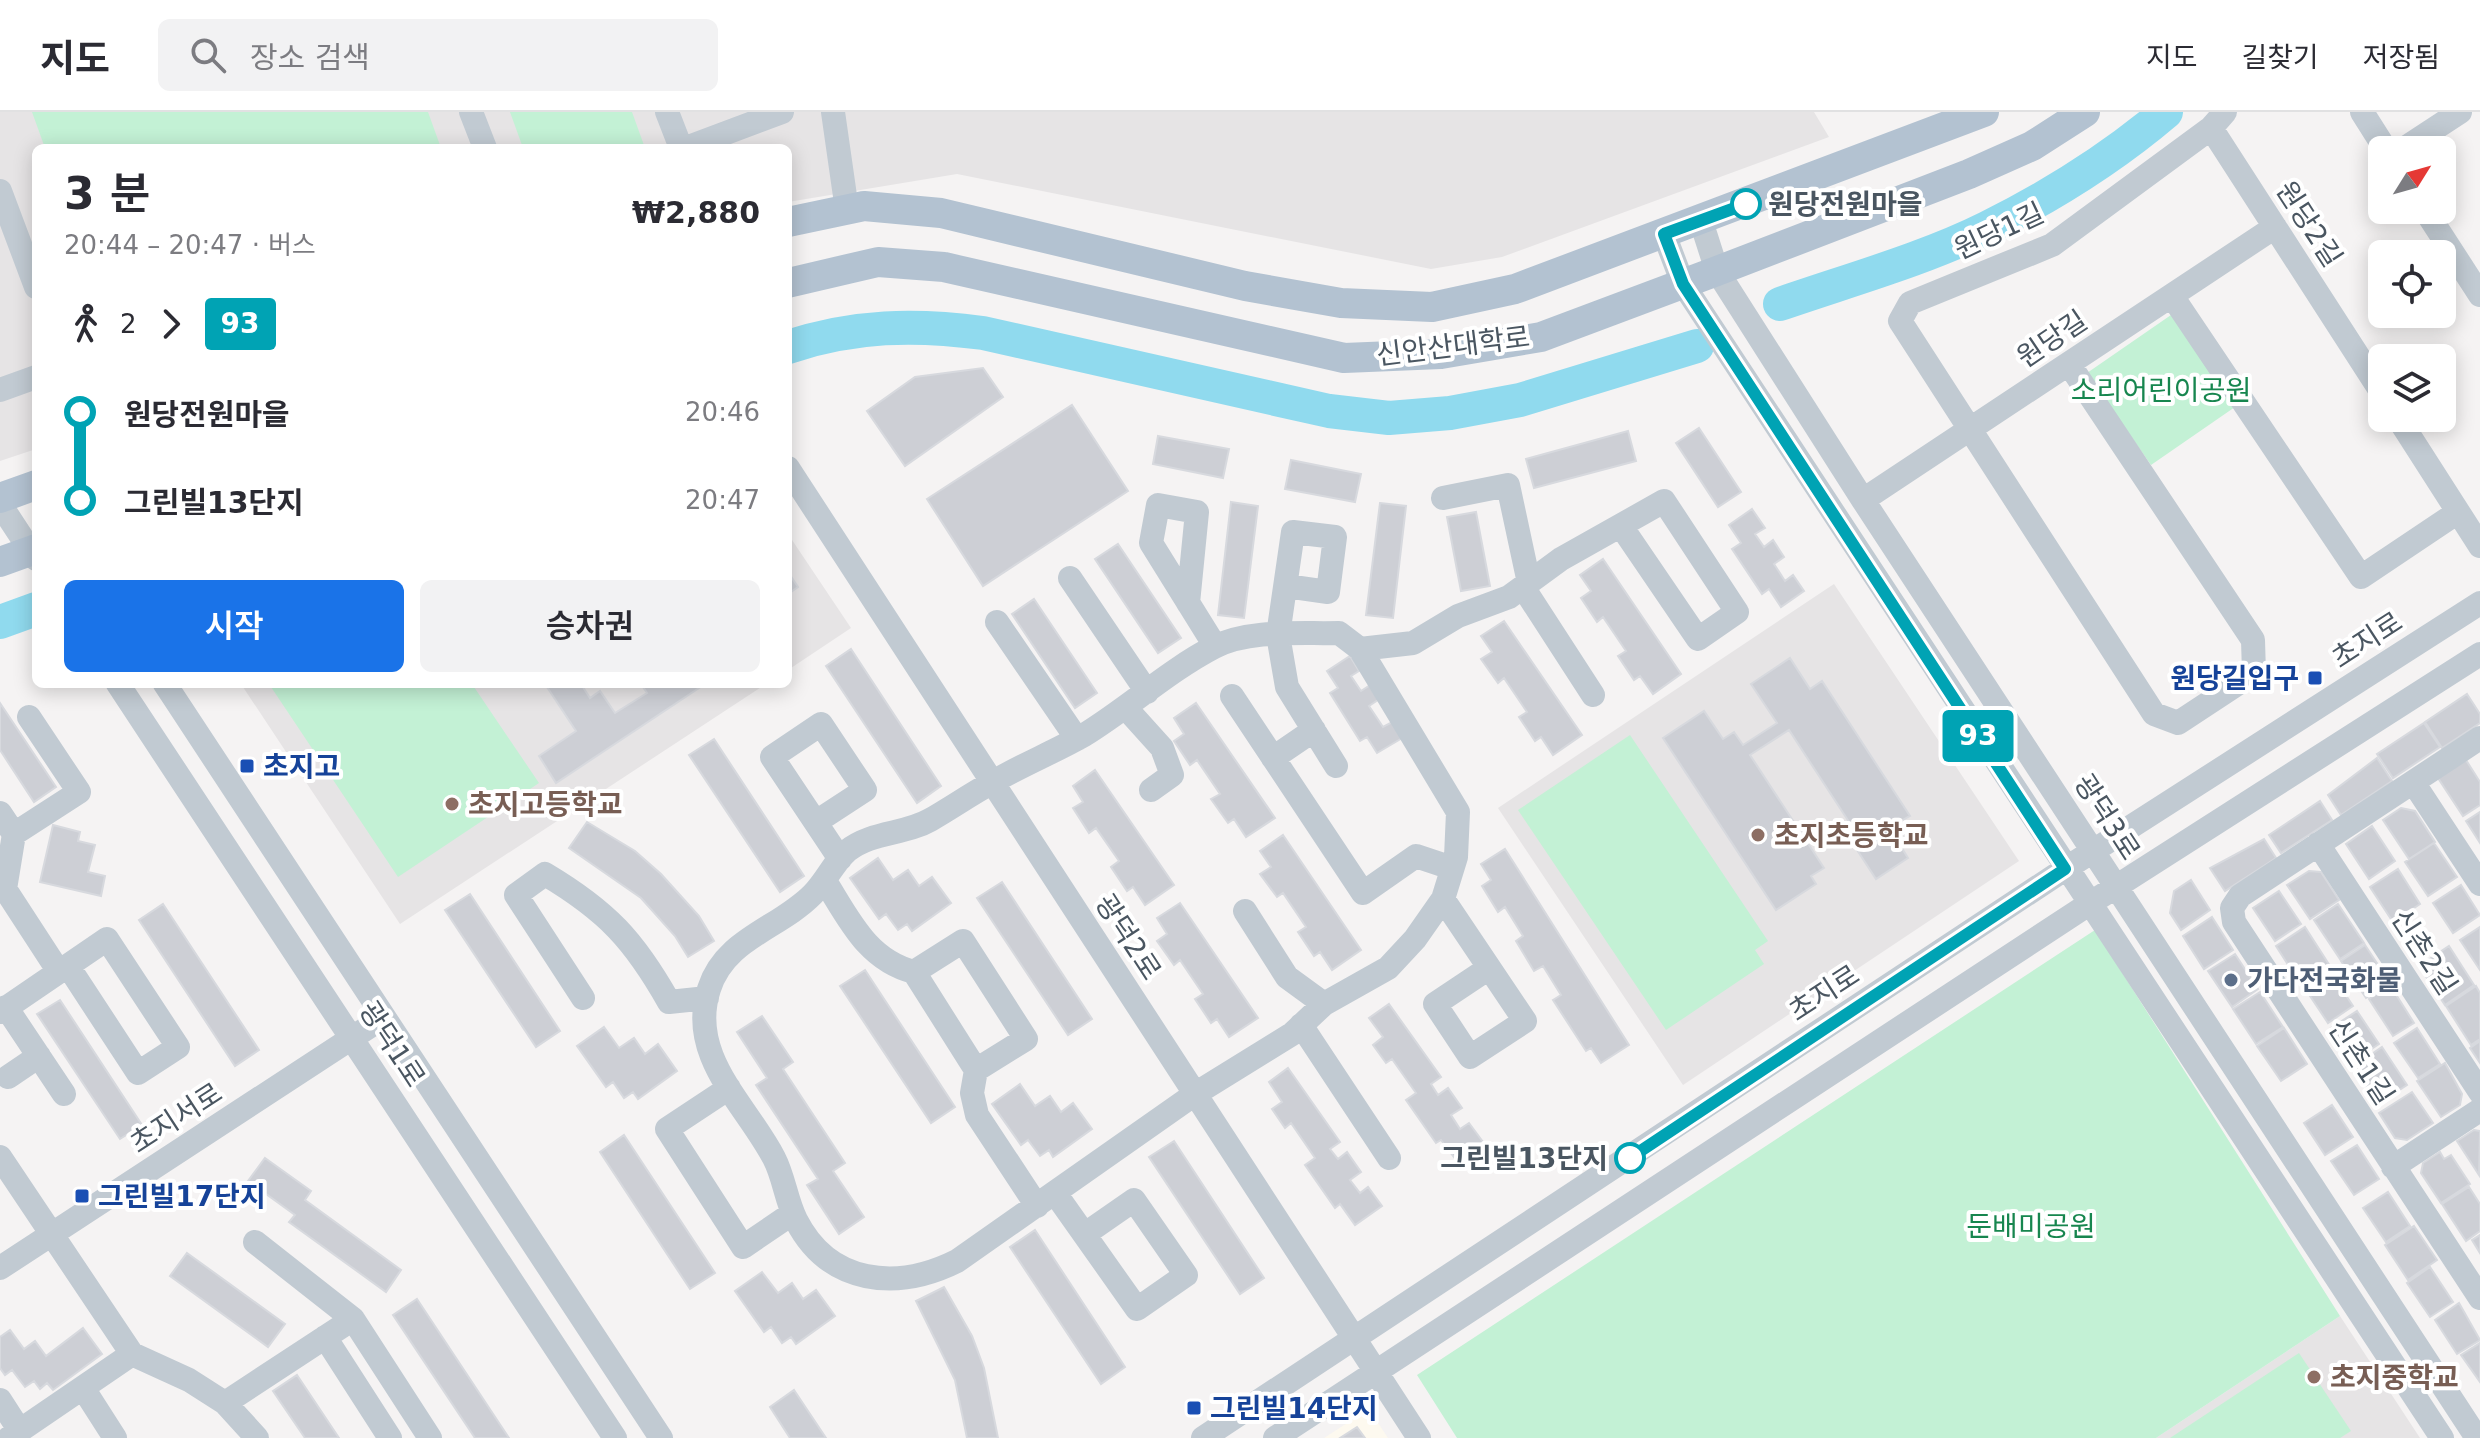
<!DOCTYPE html>
<html lang="ko">
<meta charset="utf-8">
<style>
:root{--surface:#fff;--page:#f2f2f3;--text:#2b2b33;--muted:#7c7c81;--line:#e1e1e2;--accent:#1a73e8}
body{margin:0;font-family:"DejaVu Sans","Noto Sans KR",sans-serif;background:var(--page);color:var(--text);height:100vh;display:flex;flex-direction:column;font-size:30px;white-space:nowrap}
*{box-sizing:border-box;margin:0}
p{font-size:26px;color:var(--muted)}
.icon{flex:none;width:44px;height:44px;fill:none;stroke:currentColor;stroke-width:2;stroke-linecap:round;stroke-linejoin:round}
.map{position:relative;flex:1;overflow:hidden}
.sheet{position:absolute;left:32px;top:32px;width:760px;height:544px;display:flex;flex-direction:column;background:var(--surface);border-radius:12px;box-shadow:0 4px 20px #0003}
.sheet>*{flex:none}
.badge{padding:0 16px;border-radius:6px;font-size:28px;line-height:52px}
.needle{width:52px;rotate:53deg}
.buttons{position:absolute;left:2368px;top:24px;display:grid;gap:16px}
.buttons a{display:grid;place-items:center;width:88px;height:88px;border-radius:12px;background:var(--surface);box-shadow:0 4px 20px #0003;font-size:40px}
.map>.badge{position:absolute;translate:-50% -50%;box-shadow:0 0 0 4px #fff}
.legs{display:flex;align-items:center;gap:12px;height:88px;padding:0 32px;font-size:26px}
.legs p{margin-inline-start:auto}
.summary{display:flex;align-items:center;justify-content:space-between;height:136px;padding:0 32px}
h1{font-size:44px;font-weight:600;line-height:60px}
.action{display:flex;gap:16px;margin-top:auto;padding:16px 32px}
.action a{flex:1;height:92px;border-radius:12px;background:var(--accent);color:#fff;font-size:32px;font-weight:600;line-height:92px;text-align:center}
.action a+a{background:var(--page);color:var(--text)}
ul{padding:0 32px;list-style:none}
li{display:flex;align-items:center;gap:28px;height:88px;font-size:30px}
li i{display:grid;place-items:center;width:12px;height:100%;margin:0 10px;background:currentColor}
li i::after{content:'';width:20px;height:20px;margin:-10px;border:6px solid;border-radius:50%;background:var(--surface)}
li p{margin-inline-start:auto}
li:first-child i{background:linear-gradient(#0000 50%,currentColor 0)}
li:last-child i{background:linear-gradient(currentColor 50%,#0000 0)}
header{display:flex;align-items:center;gap:48px;box-sizing:border-box;height:112px;padding:0 40px;background:var(--surface);border-bottom:2px solid var(--line)}
header strong{font-size:38px}
nav{display:flex;gap:44px;margin-inline-start:auto;font-size:28px}
.search{width:560px;height:72px;background:var(--page);display:flex;align-items:center;gap:20px;box-sizing:border-box;padding:0 28px;border-radius:12px;color:var(--muted);font-size:30px}
.map>svg:first-child{display:block}
</style>
<header>
<strong>지도</strong>
<div class="search"><svg class="icon" aria-label="search" viewBox="0 0 24 24"><circle cx="10" cy="10" r="6"/><path d="M15 15l6 6"/></svg>장소 검색</div>
<nav><a>지도</a><a>길찾기</a><a>저장됨</a></nav>
</header>
<div class="map">
<svg width="2480" height="1326" viewBox="0 0 2480 1326">
<rect width="100%" height="100%" fill="#f5f3f3"/>
<path fill="#fdf9ef" d="M1369 1297 1388 1326H1324Z"/>
<path fill="#e6e4e5" d="M0 0H1814L1829 25 1502 145 1431 157 957 62 788 90V36H36V337L0 349Z
M788 422 851 516 788 558Z
M1834 472 2019 749 1683 973 1498 696Z
M241 572H766L400 812Z
M2340 1204 2420 1326H2156Z"/>
<path fill="#c3f1d5" d="M32 0H428L441 36H45Z
M510 0H632L645 36H523Z
M2171 203 2235 295 2151 353 2087 261Z
M269 572H472L539 671 398 765Z
M1630 623 1768 829 1755 838 1764 852 1666 918 1518 698Z
M2095 818 2340 1204 2156 1326H1457L1417 1263Z
M2299 1241 2351 1319 2340 1326H2170Z"/>
<g fill="none" stroke-linecap="round" stroke-linejoin="round">
<path stroke="#90daee" stroke-width="34" d="M1780 192C1846 169 1925 147 1987 116 2051 84 2112 46 2166 0
M788 235C854 213 915 212 983 221L1329 299 1389 306 1450 301 1520 288 1697 234
M0 510 36 497"/>
</g>
<path fill="#cdcfd5" stroke="#d7d9de" stroke-width="2" d="M983 256 1003 285 905 354 867 299 915 265Z
M1072 293 1128 379 983 474 927 387Z
M1699 316 1741 380 1718 395 1676 331Z
M1628 319 1636 349 1534 376 1526 347Z
M1158 324 1229 337 1223 366 1153 352Z
M1291 348 1361 362 1355 390 1285 377Z
M1231 390 1258 394 1244 506 1218 503Z
M1380 391 1406 394 1393 506 1366 503Z
M1752 397 1765 416 1755 422 1764 435 1773 428 1784 445 1774 452 1785 469 1793 463 1804 479 1781 495 1769 477 1762 482 1732 437 1741 431 1729 413Z
M1476 400 1490 474 1461 479 1447 405Z
M1118 432 1181 526 1158 541 1095 447Z
M1603 447 1681 562 1653 582 1640 564 1634 568 1618 544 1626 539 1603 505 1597 510 1581 486 1591 479 1580 463Z
M788 460 798 475 788 482Z
M1034 487 1097 581 1075 596 1012 502Z
M1504 509 1582 623 1553 643 1541 625 1535 629 1519 605 1527 600 1504 566 1498 571 1481 547 1492 540 1481 524Z
M851 537 941 674 917 691 826 554Z
M1350 544 1359 559 1351 564 1361 579 1372 572 1381 586 1369 594 1383 615 1394 609 1404 625 1377 641 1367 625 1360 629 1330 581 1338 576 1327 559Z
M1790 546 1810 577 1822 569 1910 704 1899 710 1903 716 1893 722 1908 746 1876 767 1846 721 1853 716 1789 618 1750 643 1824 756 1811 764 1816 772 1776 798 1663 626 1704 599 1723 627 1734 620 1743 633 1777 611 1751 572Z
M545 572H581L590 586 600 579 615 601 647 581 641 572H705L556 671 539 644 576 619Z
M2467 582 2480 602V611L2442 636 2425 610Z
M0 591 56 675 34 690 0 638Z
M1196 591 1275 706 1246 725 1234 707 1228 711 1211 687 1220 682 1197 648 1190 653 1174 629 1184 622 1174 606Z
M2424 611 2440 635 2393 666 2377 642Z
M714 627 804 764 780 780 689 643Z
M2377 646 2392 669 2341 703 2328 683Z
M2466 648 2480 670V693L2463 704 2438 666Z
M1095 658 1174 773 1145 793 1133 775 1127 779 1111 755 1119 749 1096 716 1089 721 1073 696 1083 690 1073 674Z
M2320 689 2332 708 2281 741 2269 723Z
M2401 696 2415 699 2435 730 2409 747 2383 708Z
M2480 700V731L2466 709Z
M587 710 635 739 661 762 699 804 714 829 688 845 675 824 641 786 569 736Z
M53 713 80 720 78 729 95 733 88 760 105 764 101 784 40 770Z
M2372 714 2395 749 2369 767 2346 732Z
M1283 723 1361 838 1332 858 1320 840 1314 844 1298 820 1306 815 1283 781 1277 785 1260 762 1271 755 1260 739Z
M2264 727 2276 746 2225 779 2210 756Z
M2434 731 2457 765 2428 784 2405 750Z
M1505 737 1629 933 1601 951 1591 936 1586 939 1553 888 1561 883 1543 854 1534 859 1516 829 1523 824 1505 795 1498 800 1482 774 1491 768 1481 752Z
M878 746 893 768 908 758 919 774 932 765 951 791 912 819 907 812 898 818 886 802 879 807 850 766Z
M2398 757 2420 792 2393 810 2370 775Z
M2309 759 2321 760 2339 788 2310 807 2287 773Z
M2191 768 2210 798 2181 818 2170 801 2174 779Z
M1002 770 1092 907 1068 923 977 786Z
M2461 773 2480 803 2453 821 2433 791Z
M2279 779 2301 812 2275 829 2253 796Z
M470 782 560 919 536 935 445 798Z
M1180 791 1258 906 1229 925 1217 907 1211 911 1195 887 1203 882 1180 848 1174 853 1157 829 1167 822 1157 806Z
M163 792 259 938 235 954 139 808Z
M2338 792 2364 831 2340 847 2314 808Z
M2212 805 2233 838 2204 857 2183 824Z
M2305 815 2330 854 2301 873 2276 834Z
M2480 815V858L2460 828Z
M2365 833 2390 871 2366 886 2341 849Z
M2449 834 2474 873 2445 893 2419 854Z
M2235 842 2258 877 2232 895 2208 859Z
M865 858 955 995 931 1011 840 874Z
M2329 858 2353 894 2328 911 2304 875Z
M2390 873 2414 911 2393 924 2369 887Z
M2476 874 2480 881V927L2471 933 2446 894Z
M2260 880 2283 915 2256 932 2233 897Z
M60 888 142 1013 120 1027 37 902Z
M1389 892 1441 965 1431 972 1438 983 1448 976 1462 996 1451 1003 1460 1017 1469 1011 1483 1030 1456 1048 1441 1028 1436 1031 1406 988 1416 981 1392 947 1386 951 1373 933 1383 925 1369 906Z
M2357 899 2379 932 2353 949 2331 916Z
M762 904 793 950 783 957 845 1051 833 1059 864 1105 839 1122 807 1073 818 1067 756 973 767 966 737 920Z
M604 915 619 936 634 926 645 942 658 932 677 959 638 987 633 980 624 986 613 970 606 975 577 934Z
M2284 916 2307 952 2281 969 2257 934Z
M2417 916 2440 952 2418 966 2394 931Z
M2480 929V951L2470 936Z
M2382 935 2407 973 2378 992 2353 955Z
M2445 951 2462 982 2460 993 2441 1005 2417 969Z
M1288 956 1340 1030 1330 1037 1338 1047 1347 1040 1361 1060 1350 1068 1360 1081 1368 1075 1382 1094 1355 1113 1340 1092 1335 1096 1305 1053 1315 1046 1291 1011 1285 1016 1272 997 1282 990 1269 970Z
M1020 972 1035 994 1050 984 1061 1000 1073 991 1092 1017 1053 1045 1049 1038 1040 1044 1028 1028 1021 1033 992 992Z
M2412 980 2433 1011 2407 1028 2395 1026 2379 1001Z
M2332 993 2353 1025 2325 1043 2304 1011Z
M2474 1018 2480 1019 2479 1063 2457 1029Z
M624 1023 715 1161 690 1177 600 1040Z
M1174 1029 1264 1166 1240 1182 1149 1045Z
M2357 1033 2379 1067 2354 1083 2331 1049Z
M2440 1040 2444 1047 2451 1043 2470 1072 2441 1091 2421 1061 2423 1051Z
M265 1046 311 1079 305 1088 401 1158 386 1180 289 1110 295 1103 248 1069Z
M2469 1075 2480 1092V1119L2466 1129 2442 1092Z
M2388 1080 2410 1114 2386 1130 2363 1096Z
M2414 1114 2437 1148 2408 1168 2385 1133Z
M1035 1118 1125 1255 1101 1272 1010 1135Z
M2480 1123V1141L2472 1128Z
M187 1141 285 1212 268 1235 170 1164Z
M2430 1155 2453 1190 2430 1205 2407 1171Z
M762 1160 778 1181 792 1171 803 1187 816 1178 835 1204 796 1232 791 1225 782 1231 771 1215 764 1220 735 1179Z
M944 1175 972 1224 984 1256 998 1326H967L955 1268 916 1189Z
M417 1187 509 1326H475L393 1203Z
M2459 1191 2480 1228 2457 1242 2435 1208Z
M83 1216 102 1242 53 1278 47 1271 40 1277 34 1269 25 1275 12 1258 5 1263 0 1256V1225L10 1218 24 1237 35 1229 46 1244Z
M2480 1231V1270L2461 1243Z
M297 1263 339 1326H305L273 1279Z
M794 1278 826 1326H790L770 1295Z
M1357 1315 1365 1326H1340Z"/>
<g fill="none" stroke-linecap="round" stroke-linejoin="round">
<path stroke="#c1cad2" stroke-width="24" d="M471 0 485 36
M667 0 681 36
M833 0 847 98
M2362 0 2386 38
M2211 16 2382 281
M686 36 782 0
M2402 38 2460 0
M0 79 36 175
M2425 98 2480 183
M1701 109 1717 159 1863 388 2477 1326
M1664 122 1683 172 2442 1326
M2172 184 2361 465 2458 400
M2069 252 2253 528 2254 561 2178 611 2154 602 1900 209 1910 191 2052 133 2211 16 2225 0
M0 278 36 265
M2398 306 2480 434
M788 356 1419 1326
M1443 386 1508 373 1529 471
M1863 388 2275 115
M0 392 36 447
M1070 466 1147 580
M1286 474 1328 480 1335 425 1293 420 1278 523 1287 575 1336 654
M1523 475 1593 583
M1188 491 1197 400 1158 393 1151 431 1215 534
M997 510 1077 627
M1339 521 1360 537 1458 700 1456 745 1443 787 1415 827 1388 856 1324 892 1292 922 1195 982 957 1149C897 1179 829 1173 796 1108 786 1088 784 1065 774 1046 746 992 687 944 709 877 725 826 779 817 813 782 826 769 834 750 847 739 872 719 904 723 930 708 951 696 971 682 993 670 1022 653 1054 640 1084 623 1128 596 1168 559 1214 535 1250 517 1300 522 1339 521Z
M1360 537 1413 531 1458 504 1509 485 1561 447 1664 389 1737 500 1698 527 1621 414
M118 572 615 1326
M165 572 661 1326
M1232 584 1363 781 1416 744 1452 756
M1125 595 1162 636 1172 663 1151 678
M2480 626 2240 784 2232 796 2234 810 2480 1186
M1273 646 1314 618
M2413 670 2480 772
M0 701 14 722 5 777 59 860
M816 710 865 678 821 612 772 645 840 747
M14 722 79 680 29 605
M2318 732 2480 980
M825 769C849 807 867 848 914 860L976 958 972 981 977 1003 1037 1094
M1443 787 1525 909 1470 945 1435 892 1489 856
M1245 799 1287 865 1324 892
M914 860 963 829 1026 927 976 958
M583 886 516 783 545 762C607 799 634 828 669 890L707 886
M6 895 64 982
M0 900 107 827 178 935 138 961 68 854
M1301 913 1389 1046
M8 965 39 944
M729 976 667 1017 743 1135 793 1101
M0 1045 132 1242 189 1268 225 1291 257 1326
M2393 1055 2480 998
M1055 1081 1137 1197 1186 1163 1134 1088 1085 1122
M255 1130 353 1207
M0 1156 384 905
M325 1225 390 1326
M83 1276 115 1326
M0 1288 20 1319
M225 1291 353 1207 430 1326
M9 1326 132 1242
M1203 1326 2065 757 2480 491
M1275 1326 2089 792 2480 542"/>
<path stroke="#b3c2d1" stroke-width="30" d="M788 110 864 94 941 101 1245 174 1341 191 1432 195 1515 177 1984 0
M788 171 878 150 944 155 1344 246 1441 242 1541 225 1717 159 1969 62 2032 34 2085 0
M0 386 36 373
M0 450 36 437"/>
</g>
<g fill="none" stroke-linecap="round" stroke-linejoin="round">
<defs>
<path id="line-1" d="M1630 1046 2065 757 1683 172 1664 122 1746 92"/>
</defs>
<use href="#line-1" stroke="#fff" stroke-width="18"/>
<use href="#line-1" stroke="#00a3b4" stroke-width="12"/>
</g>
<g fill="#fff" stroke="#00a3b4" stroke-width="4">
<circle cx="1746" cy="92" r="14"/>
<circle cx="1630" cy="1046" r="14"/>
</g>
<g fill="#1a4fb4" stroke="#fff" stroke-width="3">
<rect x="2307" y="558" width="16" height="16" rx="4"/>
<rect x="239" y="646" width="16" height="16" rx="4"/>
<rect x="74" y="1076" width="16" height="16" rx="4"/>
<rect x="1186" y="1288" width="16" height="16" rx="4"/>
</g>
<g fill="#8d6e63" stroke="#fff" stroke-width="3">
<circle cx="452" cy="692" r="8"/>
<circle cx="1758" cy="723" r="8"/>
<circle cx="2314" cy="1265" r="8"/>
</g>
<circle fill="#5c6f8a" stroke="#fff" stroke-width="3" cx="2231" cy="868" r="8"/>
<g text-anchor="middle" dominant-baseline="central" stroke-width="8" stroke-linejoin="round" paint-order="stroke">
<g font-size="28" font-weight="bold" fill="#4a5661" stroke="#fff" text-anchor="start">
<text x="1768" y="92">원당전원마을</text>
<text x="1608" y="1046" text-anchor="end">그린빌13단지</text>
</g>
<g font-size="28" fill="#4a5661" stroke="#fff">
<text transform="translate(2309 112) rotate(57)">원당2길</text>
<text transform="translate(1999 119) rotate(-25)">원당1길</text>
<text transform="translate(2052 227) rotate(-34)">원당길</text>
<text transform="translate(1453 234) rotate(-7)">신안산대학로</text>
<text transform="translate(2367 528) rotate(-33)">초지로</text>
<text transform="translate(2107 705) rotate(57)">광덕3로</text>
<text transform="translate(1128 825) rotate(57)">광덕2로</text>
<text transform="translate(2424 840) rotate(57)">신촌2길</text>
<text transform="translate(1824 881) rotate(-33)">초지로</text>
<text transform="translate(392 932) rotate(57)">광덕1로</text>
<text transform="translate(2361 950) rotate(57)">신촌1길</text>
<text transform="translate(176 1006) rotate(-33)">초지서로</text>
</g>
<g font-size="28" fill="#17864f" stroke="#fff">
<text x="2161" y="278">소리어린이공원</text>
<text x="2031" y="1114">둔배미공원</text>
</g>
<g font-size="28" font-weight="bold" fill="#164399" stroke="#fff" text-anchor="start">
<text x="2299" y="566" text-anchor="end">원당길입구</text>
<text x="263" y="654">초지고</text>
<text x="98" y="1084">그린빌17단지</text>
<text x="1210" y="1296">그린빌14단지</text>
</g>
<g font-size="28" font-weight="bold" fill="#785e54" stroke="#fff" text-anchor="start">
<text x="468" y="692">초지고등학교</text>
<text x="1774" y="723">초지초등학교</text>
<text x="2330" y="1265">초지중학교</text>
</g>
<g font-size="28" font-weight="bold" fill="#4e5e75" stroke="#fff" text-anchor="start">
<text x="2247" y="868">가다전국화물</text>
</g>
</g>
</svg>
<div class="buttons">
<a><svg class="needle" viewBox="-14 -14 28 28"><path d="M0-13l5 13h-10z" fill="#e53935"/><path d="M0 13l5-13h-10z" fill="#7c7c81"/></svg></a>
<a><svg class="icon" aria-label="locate" viewBox="0 0 24 24"><circle cx="12" cy="12" r="6"/><path d="M12 2v4M12 18v4M2 12h4M18 12h4"/></svg></a>
<a><svg class="icon" aria-label="layers" viewBox="0 0 24 24"><path d="M12 4l9 5-9 5-9-5zM3 14l9 5 9-5"/></svg></a>
</div>
<b class="badge" style="left:1978px;top:624px;background:#00a3b4;color:#fff">93</b>
<section class="sheet">
<div class="summary"><div><h1>3 분</h1><p>20:44 – 20:47 · 버스</p></div><b>₩2,880</b></div>
<div class="legs"><svg class="icon" aria-label="walk" viewBox="0 0 24 24"><circle cx="13" cy="4" r="2"/><path d="M13 8l-2 6 4 7M11 14l-3 7M7 12l3-4h3l4 4"/></svg>2<svg class="icon" aria-label="forward" viewBox="0 0 24 24"><path d="M9 5l7 7-7 7"/></svg><b class="badge" style="background:#00a3b4;color:#fff">93</b></div>
<ul>
<li><i style="color:#00a3b4"></i><b>원당전원마을</b><p>20:46</p></li>
<li><i style="color:#00a3b4"></i><b>그린빌13단지</b><p>20:47</p></li>
</ul>
<div class="action"><a>시작</a><a>승차권</a></div>
</section>
</div>
